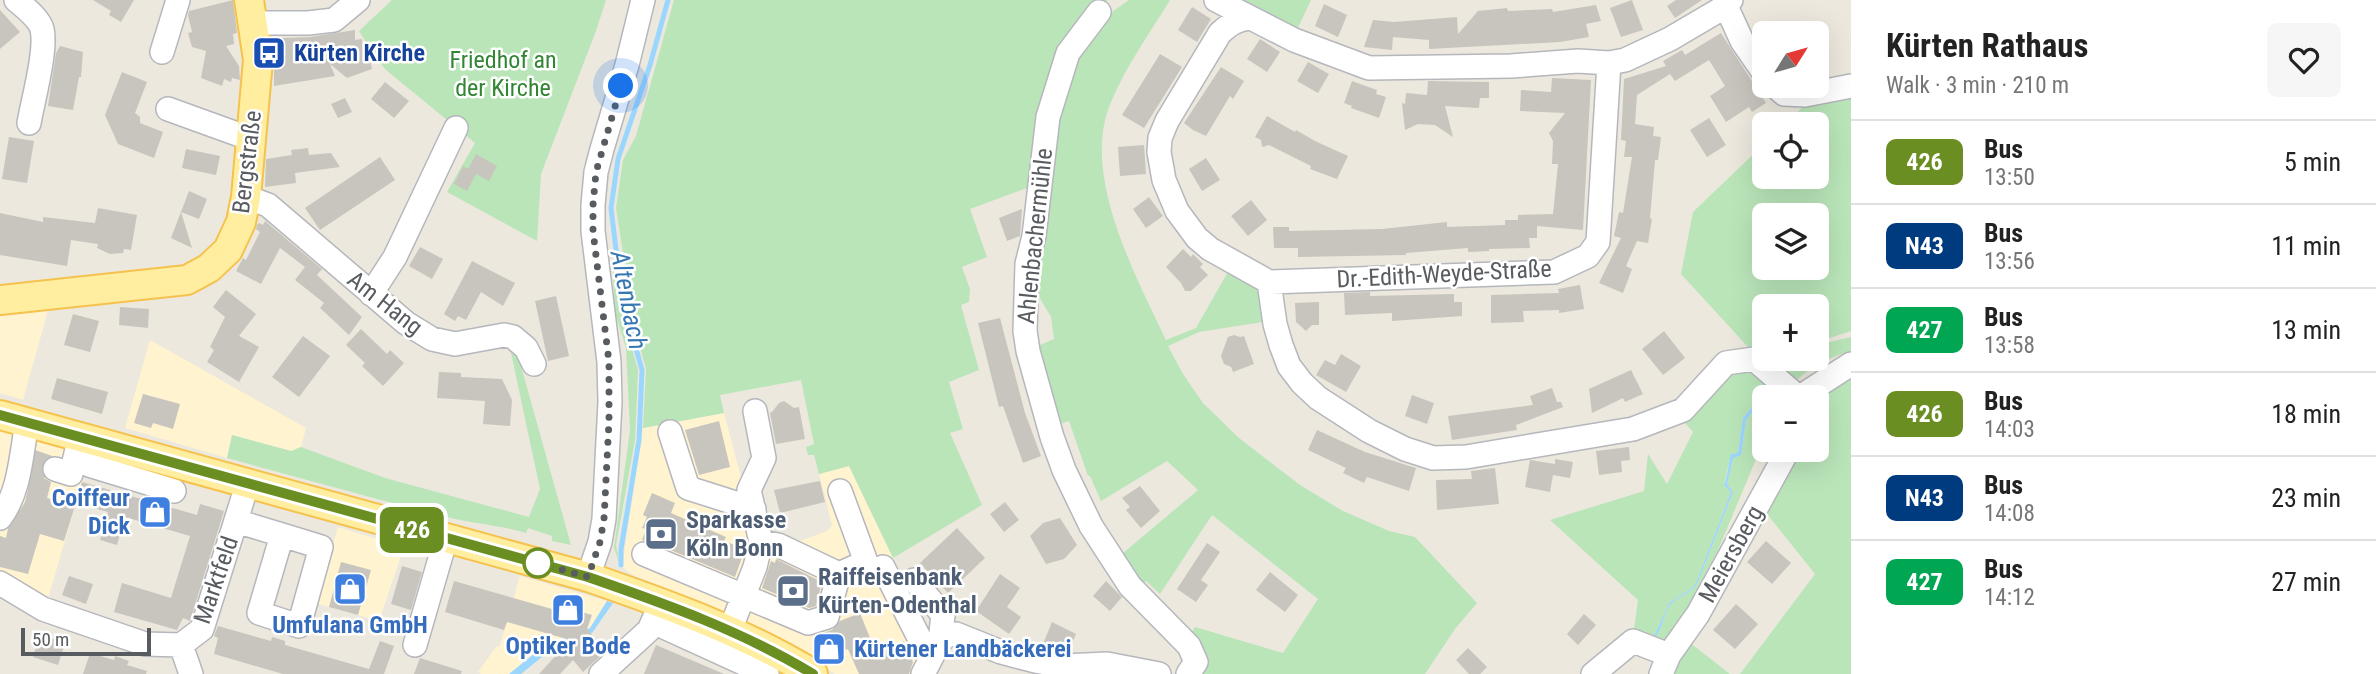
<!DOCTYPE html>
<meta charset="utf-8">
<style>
:root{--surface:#fff;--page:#f6f6f6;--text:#222;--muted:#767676;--line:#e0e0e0}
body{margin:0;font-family:"Roboto Condensed",sans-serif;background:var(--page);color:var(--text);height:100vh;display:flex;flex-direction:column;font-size:26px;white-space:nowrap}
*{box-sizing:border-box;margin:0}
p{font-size:23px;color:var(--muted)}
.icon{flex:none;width:38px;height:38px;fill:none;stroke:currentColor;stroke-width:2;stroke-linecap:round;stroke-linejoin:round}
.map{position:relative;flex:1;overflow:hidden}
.drawer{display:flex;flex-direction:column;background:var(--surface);width:525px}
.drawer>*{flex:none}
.badge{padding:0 14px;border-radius:10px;font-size:24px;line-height:46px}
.needle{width:46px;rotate:53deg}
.tools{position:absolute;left:1752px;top:21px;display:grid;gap:14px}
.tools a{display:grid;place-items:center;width:77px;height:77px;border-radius:10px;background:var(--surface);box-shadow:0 7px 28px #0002;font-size:35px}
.scale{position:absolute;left:21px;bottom:18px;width:130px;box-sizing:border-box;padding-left:7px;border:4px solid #585c60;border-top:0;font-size:19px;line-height:24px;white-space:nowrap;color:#585c60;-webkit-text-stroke:5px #fff;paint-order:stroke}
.you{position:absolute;width:35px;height:35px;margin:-18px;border:5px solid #fff;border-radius:50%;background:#1a73e8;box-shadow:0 0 0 10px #1a73e833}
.map>.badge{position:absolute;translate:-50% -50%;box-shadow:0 0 0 4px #fff}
.round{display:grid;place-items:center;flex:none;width:74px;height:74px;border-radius:10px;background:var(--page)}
.head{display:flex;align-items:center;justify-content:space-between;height:119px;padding:0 35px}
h1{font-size:33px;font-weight:700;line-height:52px}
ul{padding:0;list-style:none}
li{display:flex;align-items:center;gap:21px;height:84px;padding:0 35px;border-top:2px solid var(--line)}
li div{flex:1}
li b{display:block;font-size:26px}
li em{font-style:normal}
li .badge{min-width:77px;font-weight:700;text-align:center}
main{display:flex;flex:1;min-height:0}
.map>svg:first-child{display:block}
</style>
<main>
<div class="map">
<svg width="1851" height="674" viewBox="0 0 1851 674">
<rect width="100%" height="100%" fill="#ece8de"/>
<path fill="#fff3d0" d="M49 307 23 400 0 393V311Z
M150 340 306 428 301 447 291 451 232 435 227 458 125 428Z
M724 413 760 549H779L827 531 832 525 819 474 849 466 929 631 917 674H835L790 645 700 602 633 575 622 567 643 428Z
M0 430 91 452 47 602 0 575Z
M338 527 404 547 379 621 315 603Z
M520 576 607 601 590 628 540 649 509 674H481L478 672 496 647 500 646Z"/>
<path fill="#bae5b9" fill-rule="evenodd" d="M392 0H606L596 31 541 174 537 241 447 192 475 143 386 70 376 58 359 31Z
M674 0H1108L1095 8 1035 185 970 209 987 257 962 267 970 289 969 302 961 305 979 370 949 382 963 429 950 433 982 505 893 558 849 466 819 474 814 455H808L806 447 814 444 801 380 720 395 724 413 643 428 646 369 635 330 616 208 623 160 636 136Z
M1129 0H1170C1150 33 1126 66 1111 102 1080 174 1135 274 1166 340L1196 328 1229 270 1257 281 1269 321 1199 332 1168 346 1183 374 1203 403 1239 438 1300 485 1343 511 1389 531 1415 537 1477 603 1455 629 1425 674H1193L1188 638 1195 627 1283 653 1318 599 1212 515 1160 594 1146 581 1138 590 1116 559 1198 490 1167 461 1101 501 1090 476H1088L1069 421 1054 426 1033 348 1054 339 1051 317 1032 285 1045 169 1073 56 1099 21Z
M1232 0H1311L1296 32Z
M1851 94V331L1817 342 1816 306H1764V355L1748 347 1681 274 1693 212 1764 144V177H1816V124H1785L1808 102ZM1764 215H1816V268H1764Z
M612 259 627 331 638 370 635 440 616 545 619 562 614 548 630 430 626 348 615 313Z
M1851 337V351C1820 360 1802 372 1781 397H1764L1779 376 1780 365 1786 359H1816L1817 345Z
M510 348 519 359 571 545 552 541V536L528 528 526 533C500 525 474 524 447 517 373 498 300 478 227 458L232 435 291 451 301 447 385 478 529 517 540 489Z
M1766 359H1782L1777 364 1776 376 1743 418 1738 453 1731 454 1724 485 1731 492 1696 583 1691 589 1670 602 1654 636C1664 628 1663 615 1670 605 1676 597 1690 594 1697 584L1733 492 1727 484 1733 457 1741 455 1746 420 1764 398V440L1718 550 1669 642 1651 641 1634 630 1638 600 1550 520 1644 491 1648 454 1667 484 1693 432 1685 423 1654 434 1655 431 1725 372Z
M1851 374V674H1740L1815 574 1763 509 1785 450H1816V397Z
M1689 642 1730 674H1671Z"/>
<path fill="#9bd6ff" d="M1770 385 1772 387 1746 420 1741 455 1733 458 1727 484 1733 492 1697 584C1690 594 1676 597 1670 605 1663 615 1663 628 1655 637L1654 636 1670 602 1691 589 1696 583 1731 492 1724 485C1728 475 1728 465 1731 454L1738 453 1743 418Z
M607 601 613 603 592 633 548 652 521 674H509L540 649 590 628Z"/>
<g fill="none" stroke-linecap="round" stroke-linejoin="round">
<path stroke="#9bd6ff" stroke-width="5" d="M621 565V549L639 440 642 370 631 331 617 258 611 208 618 159 650 65 668 0"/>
</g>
<path fill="#c8c5be" d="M93 0H134L121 22 109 15 111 11Z
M233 0 237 33 233 34 234 44 226 46 239 66 240 80 232 78 231 82 224 79 222 86 201 78 206 51 192 47 188 33 192 32 188 15 189 11Z
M1632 0 1643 30 1621 37 1610 8Z
M1676 0H1702L1675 18 1667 6Z
M1324 4 1347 15 1338 37 1315 26Z
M1596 5 1601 21 1586 24 1589 37 1560 42 1429 49V40L1393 37 1392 50 1364 47 1373 20 1394 22 1457 17 1458 34 1478 11 1507 8 1508 11 1552 9 1553 12Z
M1192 7 1211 19 1197 42 1178 30Z
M0 10 20 32 0 49Z
M355 30V40L362 39 364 54 369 53 372 69 347 78 330 64 335 76 274 86V54L283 52 282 38 310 37Z
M1721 33 1766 103 1752 112 1749 107 1726 122 1710 96 1725 86 1709 60 1675 81 1670 74 1637 95 1635 124 1654 127 1653 136 1661 137 1658 160H1655L1650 218 1652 219 1648 243 1637 241 1626 266 1632 269 1623 293 1599 283 1621 238 1614 236 1619 212 1623 213 1632 157H1624L1626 141 1621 140 1624 79 1666 66 1663 61 1682 50 1685 55Z
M1260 39 1280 52 1267 72 1247 59Z
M60 46 83 52 81 77H79L73 110 48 106 56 53Z
M1160 54 1182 67 1144 128 1122 115Z
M1308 62 1329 74 1318 93 1297 81Z
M1221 67 1244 81 1233 99 1230 96 1206 136 1193 130 1184 123Z
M122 72 147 82 135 113 140 117V123L163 132 154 158 118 144 105 115Z
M1552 78 1591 80 1583 230 1537 226V238H1529L1530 248 1489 249V251L1468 252V248L1406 253V255L1298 257V248H1274L1273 227H1289V231L1382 229 1447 222V227L1505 225V220H1518V215L1553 214 1558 164H1552L1553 141 1549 133 1565 113 1520 111 1521 90 1551 92Z
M1352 81 1377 90 1376 94 1386 97 1379 118 1351 108 1352 106 1344 103Z
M1428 81 1489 82V98H1480L1479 108 1445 106 1453 137 1435 125 1418 124 1405 130 1402 103 1405 104 1406 93 1427 95Z
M385 82 409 101 394 118 371 99Z
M345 98 352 112 338 118 331 104Z
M1267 116 1295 132 1296 130 1315 141 1348 156 1337 179 1310 169 1311 166 1269 145 1262 147 1261 140 1255 137Z
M1709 118 1726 145 1707 157 1690 130Z
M9 137 34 141 27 183 2 179Z
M1144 145 1146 174 1120 176 1118 147Z
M308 148 309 155 331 153 340 167 295 173 296 183 265 187 266 159 292 155 291 150Z
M186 149 220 156 216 175 182 168Z
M476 154 497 166 489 181 476 174 467 191 454 184 463 166 468 169Z
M380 157 395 180 320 230 305 208Z
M1206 158 1220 180 1202 191 1189 169Z
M189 191 207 199 199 219 181 212 192 248 171 238Z
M1149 197 1163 216 1146 228 1133 209Z
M1251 200 1267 220 1248 236 1231 216Z
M98 208 137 215 131 250 124 249 123 253 110 254 97 248 98 244 71 240 67 266 0 255V213L43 222V217L95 223Z
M1022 209 1020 236 1007 241 999 218Z
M265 221 322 269 317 275 362 317 349 335 320 308 324 303 295 280 305 267 280 248 261 284 236 271 243 258 246 260 260 232 256 229 257 225 259 223 263 225Z
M420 247 443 259 432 279 409 266Z
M1183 249 1191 257 1193 254 1203 264 1200 267 1208 275 1191 291H1185L1181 283 1166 267Z
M472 261 515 283 503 306 481 292 466 320 458 316 455 321 444 314Z
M1580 285 1584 309 1559 313V310L1523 311 1524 322 1491 323V295L1559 293 1558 289Z
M226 290 256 314 239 336 259 347 239 382 207 362 214 350 210 347 225 317 213 307Z
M1370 292V296L1454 294V302H1462V316L1392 321V313L1345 315 1344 293Z
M556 296 569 356 548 361 535 301Z
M1319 302V325H1312L1306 331 1296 322 1295 303Z
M120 307 149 309 148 328 119 325Z
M73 314 99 321 90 352 64 345Z
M1000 318 1025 413 1041 456 1023 463 1003 406 999 407 978 323Z
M361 329 387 354 390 350 404 363 383 386 362 366 365 363 346 345Z
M1664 331 1685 358 1663 375 1642 349Z
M1234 335 1240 337 1244 336 1254 364 1233 372 1231 367 1224 364 1221 356 1228 337Z
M303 336 330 356 299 397 272 377Z
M1341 354 1361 366 1346 392 1316 375 1325 360 1335 365Z
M1631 370 1643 394 1625 402 1623 398 1592 413 1589 389Z
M439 372 461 373V377L502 379 512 400 510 426 483 424 485 401 437 398Z
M57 378 108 392 102 414 51 399Z
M1552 388 1557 402H1561L1563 407 1516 425 1517 430 1452 440 1448 416 1533 405 1530 396Z
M143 394 180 404 173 429 153 423 151 428 134 423Z
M1412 395 1434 403 1427 424 1405 416Z
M784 401 794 408 799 407 805 439 776 444 770 413 772 412 779 403Z
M719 421 730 467 699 475 685 430Z
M1317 430 1365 452 1416 468 1409 491 1367 477 1364 483 1343 473 1346 468 1308 450Z
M1629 447 1630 460 1621 461 1622 472 1599 475 1596 451Z
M36 454 48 457 42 464 41 471 44 478 51 482 47 498 75 506 64 541 40 534 28 574 0 567V536L6 538 8 529 25 502Z
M1555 459 1573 462 1570 478 1553 475 1550 492 1525 487 1530 460 1555 464Z
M1495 468 1499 504 1437 510 1436 480 1472 479 1471 471Z
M820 481 825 502 780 513 774 490Z
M82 482 197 515 200 504 224 511 190 621 183 618 177 630 114 612 122 583 171 598 190 536 125 517 117 545 100 540 108 512 76 503Z
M1140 486 1160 511 1141 528 1126 510 1130 507 1122 498Z
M652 493 675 503 671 513 726 537 724 541 745 549 735 577 649 541 642 540 646 529 642 528 647 517 643 515Z
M1005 502 1019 520 1004 532 990 514Z
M1060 518 1077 545 1064 559 1046 564 1030 536 1043 523Z
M957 528 985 558 948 593 920 563Z
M1766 541 1791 563 1772 584 1747 562Z
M1207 543 1220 552 1201 580 1208 585 1196 602 1177 589Z
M776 559 822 582 816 606 809 608 762 588 771 561 775 563Z
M341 562 371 570 358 615 329 607Z
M402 566 422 572 411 610 391 604Z
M1270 572 1298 595 1285 612 1256 590Z
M1000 574 1020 588 1007 607 1021 617 1009 634 976 611Z
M69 576 93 584 86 604 62 595Z
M454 581 552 609 554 604 592 615 587 629 606 651 583 672 573 660 560 674H539L570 640 507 622 504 630 445 612Z
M1106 581 1122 597 1110 611 1093 596Z
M1736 604 1758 624 1735 649 1713 630Z
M860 613 876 653 904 641 913 662 909 674H859L848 649 824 659 814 636 832 630 840 621Z
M1584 614 1596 625 1578 645 1567 634Z
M1052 622 1076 634 1068 652 1058 651 1043 644Z
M218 626 271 641 272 637 285 641V645L369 669 380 641 394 646 384 674H283L214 654 218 638 214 636Z
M40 634 65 643 58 665 33 657Z
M656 645 724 674H644Z
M1468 648 1487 667 1480 674H1469L1456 660Z
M90 653 114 660 115 656 129 661 127 665 147 671 146 674H83Z
M420 658 462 671 461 674H414Z"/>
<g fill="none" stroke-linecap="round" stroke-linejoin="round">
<path stroke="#c7c5be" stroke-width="23" stroke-dasharray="23 11" stroke-linecap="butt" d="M29 460 55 469"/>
<defs>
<path id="minor" d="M16 0C24 7 39 18 42 29 47 50 33 100 29 123
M1216 0 1294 40 1369 68 1511 66 1578 61 1609 63 1625 60 1670 39 1726 6 1731 0
M1726 6 1742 41 1764 73
M1099 12 1068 53 1048 117 1034 236 1027 264 1025 331 1028 351 1052 437 1064 470 1091 526 1130 586 1189 646 1196 662 1188 674
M1251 18C1237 19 1230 24 1220 33L1167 121 1160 138 1159 152 1164 180 1177 211 1197 238 1210 249 1269 282 1554 272 1588 256 1598 242 1609 63
M254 23H308L334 20 358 0
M162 52 178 0
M1775 86 1784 94 1805 95 1851 86
M168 109 251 139
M246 197 268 205 406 323 432 339 455 344 504 335 513 337 526 348 534 364
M1269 282 1275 324 1281 345 1289 366 1302 383 1318 398 1369 431 1405 449 1433 458 1466 457 1633 429 1683 410 1726 363 1754 359 1798 397
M371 294 395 257 456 128
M1800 397 1851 364
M670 432 688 488 754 509
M95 441 89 465 174 491
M55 469 71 474 80 437
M0 518C20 492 21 455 27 423
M236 521 282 535 259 613 299 626 321 547 282 535
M761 542 778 545 839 574
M644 554 808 623 827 617 839 574 866 562 840 491
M883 567 930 659
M588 577 600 542 604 519 610 402 609 362 593 231V205L596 172 602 149 627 65 643 0
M914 580 943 615 940 641
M0 583 43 609 145 644 181 645 202 629 248 482
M653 622 767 674
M730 630 755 567 761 542 749 490 764 458 755 411
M181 645 191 674
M415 645 446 538
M601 674 649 630 659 608
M923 674 940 641 948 635 956 634 1001 652 1035 661 1064 666 1107 664 1159 674
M1593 674 1633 641 1669 655
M1661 674 1669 655 1698 614 1788 450"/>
<path id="major" d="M0 300 187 280 209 268 228 250 241 222 246 197 258 60 249 0
M0 415 588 577C666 604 742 631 813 674"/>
</defs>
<use href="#minor" stroke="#b5b7bc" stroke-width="26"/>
<use href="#major" stroke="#f5c24e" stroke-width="32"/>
<use href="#minor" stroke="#fff" stroke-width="23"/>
<use href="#major" stroke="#ffeda0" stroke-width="28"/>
</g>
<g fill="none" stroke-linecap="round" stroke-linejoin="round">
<defs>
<path id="line" d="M0 415 588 577C666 604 742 631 813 674"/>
</defs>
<use href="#line" stroke="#fff" stroke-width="16"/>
<use href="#line" stroke="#6b8e23" stroke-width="10"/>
<path stroke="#585c60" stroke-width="7" stroke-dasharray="0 12.6" d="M538 563 588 577 600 542 604 519 609 421V362L593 231V205L596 172 621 86"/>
</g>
<defs>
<symbol id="bus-square" viewBox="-11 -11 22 22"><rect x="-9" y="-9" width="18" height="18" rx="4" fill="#1a4fb4" stroke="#fff"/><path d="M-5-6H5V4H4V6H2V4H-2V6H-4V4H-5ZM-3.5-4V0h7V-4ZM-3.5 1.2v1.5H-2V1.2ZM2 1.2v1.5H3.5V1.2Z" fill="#fff"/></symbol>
<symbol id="shop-square" viewBox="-11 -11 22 22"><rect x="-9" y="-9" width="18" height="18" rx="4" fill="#3f7fe0" stroke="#fff"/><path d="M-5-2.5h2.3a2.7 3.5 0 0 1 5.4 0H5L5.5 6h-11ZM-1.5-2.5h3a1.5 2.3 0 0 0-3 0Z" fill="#fff"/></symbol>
<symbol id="bank-square" viewBox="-11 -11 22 22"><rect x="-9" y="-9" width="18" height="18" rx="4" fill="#5c6f8a" stroke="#fff"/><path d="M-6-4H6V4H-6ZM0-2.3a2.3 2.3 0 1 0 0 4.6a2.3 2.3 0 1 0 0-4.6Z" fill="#fff"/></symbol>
</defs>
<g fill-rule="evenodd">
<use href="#bus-square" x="250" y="34" width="38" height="38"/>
<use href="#shop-square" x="136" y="493" width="38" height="38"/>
<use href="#bank-square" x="642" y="515" width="38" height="38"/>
<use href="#shop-square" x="331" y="570" width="38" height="38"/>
<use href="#bank-square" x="774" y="572" width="38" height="38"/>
<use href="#shop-square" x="549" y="591" width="38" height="38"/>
<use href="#shop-square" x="810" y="630" width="38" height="38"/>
</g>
<circle fill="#fff" stroke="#6b8e23" stroke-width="3.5" cx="538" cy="563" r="14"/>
<g text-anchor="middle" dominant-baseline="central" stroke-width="5" stroke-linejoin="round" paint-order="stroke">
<g font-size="24" font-weight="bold" fill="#164399" stroke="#fff" text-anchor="start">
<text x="294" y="53">Kürten Kirche</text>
</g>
<g font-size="24" fill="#328533" stroke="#fff">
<text x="503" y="60">Friedhof an<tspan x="503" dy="28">der Kirche</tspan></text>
</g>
<g font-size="24" fill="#585c60" stroke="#fff">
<text transform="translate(247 162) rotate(-83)">Bergstraße</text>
<text transform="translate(1035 236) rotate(-84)">Ahlenbachermühle</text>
<text transform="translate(1444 274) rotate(-3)">Dr.-Edith-Weyde-Straße</text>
<text transform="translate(385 303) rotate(38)">Am Hang</text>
<text transform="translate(1731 554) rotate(-61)">Meiersberg</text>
<text transform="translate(216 580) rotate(-71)">Marktfeld</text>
</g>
<g font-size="24" font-weight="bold" fill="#366cbe" stroke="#fff">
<text x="130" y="498" text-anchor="end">Coiffeur<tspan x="130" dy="28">Dick</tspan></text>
<text x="350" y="625">Umfulana GmbH</text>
<text x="568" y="646">Optiker Bode</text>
<text x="854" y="649" text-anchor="start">Kürtener Landbäckerei</text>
</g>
<g font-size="24" font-weight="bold" fill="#4e5e75" stroke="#fff" text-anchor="start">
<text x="686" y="520">Sparkasse<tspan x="686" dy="28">Köln Bonn</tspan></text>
<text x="818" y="577">Raiffeisenbank<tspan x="818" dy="28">Kürten-Odenthal</tspan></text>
</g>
<g font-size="26" font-style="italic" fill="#3777b3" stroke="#fff">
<text transform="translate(629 300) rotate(79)">Altenbach</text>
</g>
</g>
</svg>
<div class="tools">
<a><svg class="needle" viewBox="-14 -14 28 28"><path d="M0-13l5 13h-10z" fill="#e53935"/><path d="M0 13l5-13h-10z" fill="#767676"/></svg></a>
<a><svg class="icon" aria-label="locate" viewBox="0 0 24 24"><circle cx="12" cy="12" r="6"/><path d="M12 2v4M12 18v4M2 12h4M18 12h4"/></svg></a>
<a><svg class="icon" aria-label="layers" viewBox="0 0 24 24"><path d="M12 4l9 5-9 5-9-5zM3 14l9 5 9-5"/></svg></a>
<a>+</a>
<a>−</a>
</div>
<div class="scale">50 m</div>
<div class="you" style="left:621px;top:86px"></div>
<b class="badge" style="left:412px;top:530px;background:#6b8e23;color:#fff">426</b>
</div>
<section class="drawer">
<div class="head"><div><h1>Kürten Rathaus</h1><p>Walk · 3 min · 210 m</p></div><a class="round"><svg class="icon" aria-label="heart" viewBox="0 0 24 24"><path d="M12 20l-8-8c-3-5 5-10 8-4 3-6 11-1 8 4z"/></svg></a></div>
<ul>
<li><span class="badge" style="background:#6b8e23;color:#fff">426</span><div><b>Bus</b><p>13:50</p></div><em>5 min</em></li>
<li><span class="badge" style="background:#003b80;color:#fff">N43</span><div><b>Bus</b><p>13:56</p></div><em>11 min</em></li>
<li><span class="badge" style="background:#00a651;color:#fff">427</span><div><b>Bus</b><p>13:58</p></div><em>13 min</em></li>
<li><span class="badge" style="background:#6b8e23;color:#fff">426</span><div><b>Bus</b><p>14:03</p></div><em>18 min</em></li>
<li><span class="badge" style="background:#003b80;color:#fff">N43</span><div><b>Bus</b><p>14:08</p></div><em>23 min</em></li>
<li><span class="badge" style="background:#00a651;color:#fff">427</span><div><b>Bus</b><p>14:12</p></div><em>27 min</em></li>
</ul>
</section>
</main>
